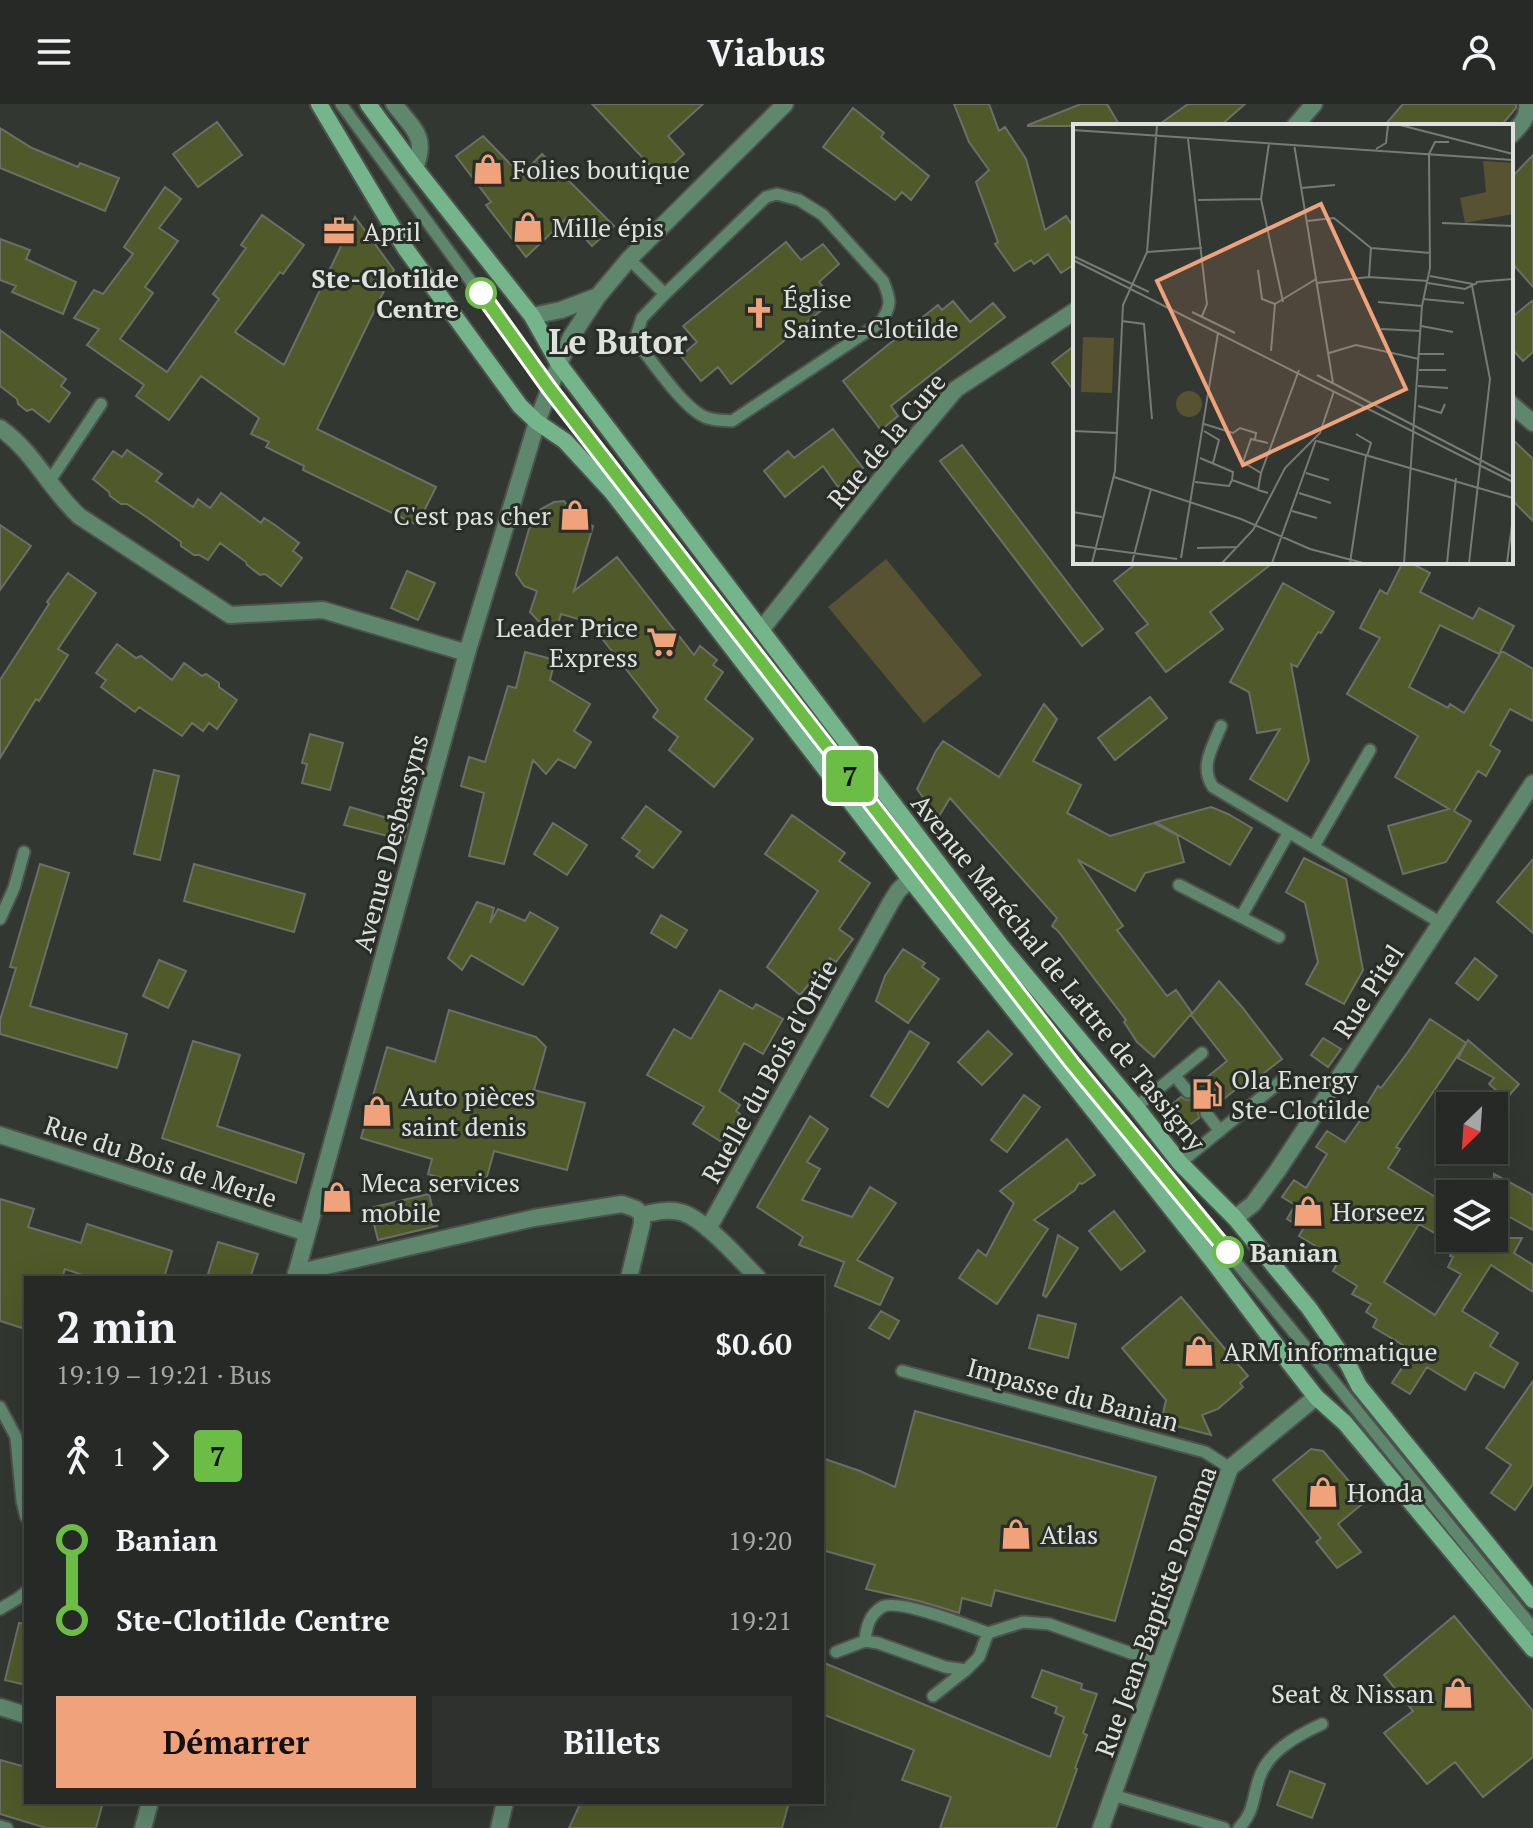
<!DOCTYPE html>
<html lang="fr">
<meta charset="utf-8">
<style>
:root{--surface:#262925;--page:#2e312d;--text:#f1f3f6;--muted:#a4a6a7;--line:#424542;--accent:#f0a27a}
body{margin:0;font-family:"PT Serif",serif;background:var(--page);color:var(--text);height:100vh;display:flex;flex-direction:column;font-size:30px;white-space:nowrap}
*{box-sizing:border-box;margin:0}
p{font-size:26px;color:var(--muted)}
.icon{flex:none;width:44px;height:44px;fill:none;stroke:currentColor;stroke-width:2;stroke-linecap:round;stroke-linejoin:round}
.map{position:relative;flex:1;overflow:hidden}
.panel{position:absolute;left:24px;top:1172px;width:800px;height:528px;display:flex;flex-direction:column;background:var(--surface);border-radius:0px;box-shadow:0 8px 32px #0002,0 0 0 2px var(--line)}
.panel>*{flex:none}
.badge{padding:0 16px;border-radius:6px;font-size:28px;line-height:52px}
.needle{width:52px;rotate:205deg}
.controls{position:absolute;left:1436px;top:988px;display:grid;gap:16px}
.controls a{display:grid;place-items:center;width:72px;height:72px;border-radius:0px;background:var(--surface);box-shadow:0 8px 32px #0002,0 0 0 2px var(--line);font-size:40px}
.map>.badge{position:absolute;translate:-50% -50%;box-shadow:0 0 0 4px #fff}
.legs{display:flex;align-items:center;gap:12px;height:88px;padding:0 32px;font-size:26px}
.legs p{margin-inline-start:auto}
.head{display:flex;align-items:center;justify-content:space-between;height:136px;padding:0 32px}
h1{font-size:44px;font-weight:700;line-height:60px}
.primary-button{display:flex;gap:16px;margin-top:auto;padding:16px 32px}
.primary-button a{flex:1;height:92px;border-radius:0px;background:var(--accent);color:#111;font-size:32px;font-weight:700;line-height:92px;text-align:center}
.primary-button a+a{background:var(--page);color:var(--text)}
ul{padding:0 32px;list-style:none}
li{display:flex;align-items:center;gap:28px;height:80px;font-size:30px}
li i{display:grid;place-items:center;width:12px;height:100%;margin:0 10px;background:currentColor}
li i::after{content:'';width:20px;height:20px;margin:-10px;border:6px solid;border-radius:50%;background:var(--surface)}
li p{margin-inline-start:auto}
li:first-child i{background:linear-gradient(#0000 50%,currentColor 0)}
li:last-child i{background:linear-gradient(currentColor 50%,#0000 0)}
header{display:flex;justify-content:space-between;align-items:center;height:104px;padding:0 32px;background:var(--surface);font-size:36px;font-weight:700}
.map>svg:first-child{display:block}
</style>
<header><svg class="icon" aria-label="menu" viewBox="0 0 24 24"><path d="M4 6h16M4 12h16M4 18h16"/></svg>Viabus<svg class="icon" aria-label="person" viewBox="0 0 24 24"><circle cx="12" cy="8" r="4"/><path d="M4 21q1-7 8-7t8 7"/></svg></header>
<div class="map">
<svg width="1533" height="1724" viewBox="0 0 1533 1724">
<rect width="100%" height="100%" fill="#323731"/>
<path fill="#575332" d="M886 455 982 571 924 619 828 503Z"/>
<path fill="#4f5929" stroke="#6d6f67" stroke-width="2" d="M592 0H703L668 32 684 50 660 72Z
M954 0H989L999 27 1005 23 1026 55 1045 126 1066 112 1075 125V160L1061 169 1048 150 1034 160 1031 156 1014 167 995 140 998 138 976 78 989 66 969 38Z
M1081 0H1107L1120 22H1028V21Z
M1188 0H1245L1220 22H1157Z
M1403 0H1516V4L1501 22H1384Z
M853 4 884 29 881 33 929 72 911 96 902 88 895 96 823 43Z
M217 18 242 51 198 83 173 50Z
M0 24 32 44 78 63 80 59 119 74 105 107 0 64Z
M483 32 521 71 542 50 614 122 592 142 567 114 526 153 486 101 491 98 456 52Z
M1533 51V183L1511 158V74Z
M165 83 181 95 159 124 178 137 145 183 153 189 120 235 167 268 219 195 213 190 246 144 241 141 262 111 304 141 283 170 280 168 235 228 284 261 355 113 394 166 317 325 436 383 417 421 303 366 304 362 266 343 269 338 251 330 259 314 201 272 169 316 136 292 144 281 87 241 99 225 74 214 94 186 103 190 133 150 124 143Z
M0 135 30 146 26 155 76 178 63 210 12 188 16 182 0 176Z
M786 138 801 156 823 140 839 160 819 178 834 196 731 280 718 263 701 277 681 252 697 238 683 222Z
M1533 196V248L1523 257 1511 244V214Z
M953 197 970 218 993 199 1005 213 891 302 898 312 881 326 843 277 938 201 942 206Z
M0 226 66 275 61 282 70 289 49 318 32 305 27 307 18 300 17 295 0 282Z
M1075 241V288L1052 259Z
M833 325 863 364 838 383 823 362 785 393 764 367 788 347 794 354Z
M1511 334 1533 355V417L1511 395Z
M962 341 1103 525 1082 542 940 357Z
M127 346 162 370 156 377 193 403 198 395 210 404 221 389 261 419 264 414 275 421 299 439 293 447 302 454 281 482 265 470 260 471 247 461 246 458 220 439 208 456 199 451H194L181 442V438L145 412 127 400H121L110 392 109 388 93 375 113 347 122 353Z
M564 397 580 417 593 422 574 487 617 453 694 551 700 542 717 556 713 561 723 568 705 595 753 635 714 683 669 646 678 633 653 613 658 606 589 518 561 510 554 534 530 508 537 487 524 482 516 470 529 425 535 413 541 405 554 398Z
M0 421 31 442 0 486Z
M1138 458H1274L1210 508 1223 525 1166 568 1136 529 1148 520 1114 477Z
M1403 458H1409L1430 469 1420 488 1473 515 1479 504 1514 522 1499 550 1440 521 1409 583 1448 604 1450 600 1464 609 1502 547 1533 565V617L1510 605 1490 641 1500 647 1486 672 1478 667 1454 707 1471 717 1446 758 1403 770 1388 722 1449 705 1395 673 1418 632 1347 590 1380 534 1360 524 1380 486 1387 490Z
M407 467 435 479 418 516 391 504Z
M68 469 96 489 58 545 68 551 39 597 36 595 0 654V576L49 500 47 498Z
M1283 479 1334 508 1321 529 1318 528 1297 563 1291 560 1309 657 1287 697 1250 675 1280 625 1257 629 1249 588 1230 578Z
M117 540 136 554 141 552 172 576 184 559 202 572 206 570 219 579V583L237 596 217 625 209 619 203 627 192 619 182 632 139 603 135 608 101 583 106 576 96 569Z
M525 548 555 556 550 576 590 600 574 627 591 638 575 664 558 655 546 670 533 656 504 760 469 752 484 689 461 682 469 653 485 658 508 582 516 584Z
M1150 593 1167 614 1115 656 1098 634Z
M1044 600 1057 615 1033 657 1081 681 1067 709 1110 732 1154 719 1177 731 1184 758 1145 769 1135 787 1078 756 1123 822 1117 826 1167 892 1176 886 1192 909 1154 953 1137 938 1124 918 1126 916 1058 827 1052 822 1057 814 950 694 938 714 917 685 936 647 943 637 999 673Z
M310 630 343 639 330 686 302 679 307 660 302 659Z
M154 666 179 672 160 756 134 750Z
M646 702 681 728 653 764 636 752 640 747 622 734Z
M350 703 408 720 404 736 344 721Z
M1211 703 1228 710 1252 724 1230 761 1156 718Z
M792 711 845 749 839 757 870 779 839 825 853 835 836 858 830 854 800 891 767 863 818 787 765 750Z
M553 719 587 741 567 771 534 750Z
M1304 754 1346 775 1363 866 1344 900 1306 880 1318 858 1305 799 1286 788Z
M1533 755V829L1497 798Z
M40 760 69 769 30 902 127 930 117 964 0 930V916L16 864 10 863Z
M194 760 305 790 294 828 184 797Z
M477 798 494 804 490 819 498 805 525 817 530 808 558 824 523 881 471 851 462 866 448 854Z
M661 811 687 826 676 844 651 829Z
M903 845 925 859 922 863 939 875 908 919 876 897 885 872Z
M1475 854 1497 872 1478 896 1456 879Z
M159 856 186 867 168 904 143 892Z
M1219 877 1242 903 1282 955 1246 983 1244 979 1212 1004 1208 1001 1201 1002 1198 1007 1199 1014 1181 1027 1165 1006 1181 993 1186 996 1193 995 1196 990 1195 983 1227 957 1191 911Z
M720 886 753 905 756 900 783 915 763 950 744 939 719 987 740 1001 736 1007 740 1010 734 1018 739 1022 720 1037 693 1020 704 1003 647 971 674 925 691 935Z
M449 906 536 933 546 943 534 986 585 999 567 1066 494 1047 483 1087 428 1070 432 1055 361 1034 387 943 435 958Z
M1430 915 1466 939 1396 1043 1400 1045 1388 1064 1450 1102V1138L1419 1120 1384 1178 1435 1211 1461 1170 1448 1163 1453 1153 1450 1152 1460 1134H1522L1514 1149 1533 1161V1188L1491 1161 1462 1207 1498 1229 1490 1242 1518 1259 1504 1284 1475 1268 1465 1286 1427 1263 1410 1290 1392 1279 1413 1247 1373 1223 1377 1215 1366 1208 1371 1200 1352 1190 1357 1182 1333 1167 1339 1156 1299 1132 1303 1125 1287 1115 1295 1101 1282 1093 1294 1076 1306 1084 1327 1050 1316 1043 1327 1027 1345 1038 1370 1002 1367 1000 1378 982 1381 984 1408 948Z
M910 927 929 939 888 1003 871 992Z
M988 927 1012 950 982 981 958 958Z
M1323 934 1341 945 1328 963 1311 951Z
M1468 936 1519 980 1506 995 1489 980 1494 974 1458 954Z
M193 937 240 951 217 1022 304 1050 296 1079 162 1034Z
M1024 991 1040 1003 1007 1048 991 1036Z
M810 1012 828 1025 807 1058 820 1065 802 1096 852 1113 870 1083 896 1099 857 1156 893 1174 880 1201 835 1182 844 1158 799 1141 803 1133 757 1103Z
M1067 1035 1095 1071 1082 1080 1079 1079 1075 1086 1034 1116 1048 1125 997 1200 959 1174 978 1146 986 1152 1014 1099 1000 1087Z
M1494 1070 1533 1091V1126L1494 1104Z
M429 1090 437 1122 378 1136 370 1104Z
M0 1095 34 1105 28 1123 81 1139 87 1120 172 1147 164 1174H91L65 1165 62 1174H26V1211L22 1224 0 1217Z
M1114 1107 1145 1147 1121 1166 1089 1127Z
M1058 1131 1078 1144 1046 1193 1043 1191Z
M218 1138 258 1150 250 1174H222L208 1170Z
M1181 1193 1248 1272 1240 1279 1243 1283 1218 1305 1202 1311 1211 1331 1161 1318 1166 1296 1122 1244Z
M881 1207 899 1217 889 1235 869 1224Z
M1038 1211 1076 1220 1068 1254 1029 1244Z
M1533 1277V1380L1515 1406 1491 1389 1511 1361 1486 1344Z
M915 1307 1156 1373 1115 1517 995 1486 991 1502 962 1494 959 1509 919 1497 866 1485 875 1461 822 1446V1354L860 1367 895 1383Z
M1311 1345 1323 1347 1366 1397 1338 1420 1361 1448 1337 1464 1316 1438 1321 1434 1273 1376Z
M1454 1512 1533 1607V1653L1483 1693 1455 1658 1427 1680 1384 1629 1413 1607 1384 1571Z
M19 1519 26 1520V1581L5 1576Z
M822 1558 1050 1653 1064 1613 1055 1609 1057 1603 1032 1593 1042 1566 1082 1580 1081 1585 1097 1590 1083 1629 1087 1631 1075 1664 1077 1665 1056 1724H940L951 1693 902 1676 914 1646 822 1610Z
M0 1656 26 1663V1698H103L96 1724H46L0 1710Z
M1290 1667 1325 1680 1312 1714 1277 1701Z
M581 1698H789L782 1724H569Z"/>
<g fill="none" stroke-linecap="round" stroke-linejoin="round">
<defs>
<path id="lane" d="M341 0 549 284 1072 959 1305 1242 1533 1524
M777 90 799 96 823 111 883 177C891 196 892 202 880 219L732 317C721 316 711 317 701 311 679 298 654 259 637 239V229L642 214 665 190 766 93Z
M629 155 665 190
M49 378 101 300
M1221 622C1213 642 1199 663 1213 683L1441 819
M1314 742 1370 646
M1179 781 1241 813 1289 728
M1241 813 1279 833
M0 815 14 784 24 748
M1175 972 1188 988
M1136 1003 1202 949
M1206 1009 1220 1027
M1180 1059 1285 974
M902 1267 1205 1348 1230 1364
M0 1303 16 1333 22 1397 26 1413
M0 1505 17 1495 26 1488
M865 1537C866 1524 869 1511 882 1503 897 1494 969 1522 988 1529
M836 1548 865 1537 878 1539 945 1563 966 1566 979 1553 988 1529 1023 1518 1049 1520 1159 1559
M933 1592 966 1566
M1113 1691 1224 1724
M0 1722 7 1724
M1239 1724C1254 1708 1252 1697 1258 1678 1266 1648 1296 1632 1322 1620"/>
<path id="street" d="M394 0C413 25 428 32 415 64
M1295 22 1314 0
M1511 31C1520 22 1529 13 1527 0
M532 212 561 206 598 192
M1511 300 1533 319
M0 324C35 349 48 383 79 412L230 511 323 506 467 549
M761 526 892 361 956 285 1075 207
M0 1031 307 1129
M642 1111C655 1108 667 1105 680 1108 703 1113 740 1156 758 1174
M1235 1114 1253 1100 1278 1066 1533 679
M708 1125 891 798 898 787 910 775
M296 1169 534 1114 622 1100 636 1105 642 1111
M295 1174 467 549 537 318 559 260 571 233 598 192 629 155 785 0
M629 1174 642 1120V1111
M0 1603 26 1611
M143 1724 150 1698
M499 1724 505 1698
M1101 1724 1230 1364 1316 1293"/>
<path id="secondary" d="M319 0 405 144 520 302 537 318 565 337 612 388 910 775 1212 1156 1291 1261 1316 1293 1345 1319 1533 1545
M368 0 415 64 532 212 559 260 1002 843 1136 1003 1180 1059 1235 1114 1284 1174 1309 1204 1348 1260 1359 1282 1533 1496"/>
</defs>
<use href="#lane" stroke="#4e524d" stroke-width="15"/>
<use href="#street" stroke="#4e524d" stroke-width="20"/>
<use href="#secondary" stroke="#4e524d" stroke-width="20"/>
<use href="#lane" stroke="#5f876e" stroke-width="11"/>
<use href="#street" stroke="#5f876e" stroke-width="16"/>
<use href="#secondary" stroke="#74b58c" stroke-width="16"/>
</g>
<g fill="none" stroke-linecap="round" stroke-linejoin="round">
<defs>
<path id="line-1" d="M481 189 549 284 1072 959 1228 1148"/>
</defs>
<use href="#line-1" stroke="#fff" stroke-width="18"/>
<use href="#line-1" stroke="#6cbd45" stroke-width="12"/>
</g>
<defs>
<symbol id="shop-bare" viewBox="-9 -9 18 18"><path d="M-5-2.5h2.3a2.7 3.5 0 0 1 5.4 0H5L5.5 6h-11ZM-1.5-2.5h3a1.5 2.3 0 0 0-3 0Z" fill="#f0a27a" stroke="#292d27" stroke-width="2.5" paint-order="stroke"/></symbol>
<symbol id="office-bare" viewBox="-9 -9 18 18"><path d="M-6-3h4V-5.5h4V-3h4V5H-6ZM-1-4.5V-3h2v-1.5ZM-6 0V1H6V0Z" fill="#f0a27a" stroke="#292d27" stroke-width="2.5" paint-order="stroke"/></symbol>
<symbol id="church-bare" viewBox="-9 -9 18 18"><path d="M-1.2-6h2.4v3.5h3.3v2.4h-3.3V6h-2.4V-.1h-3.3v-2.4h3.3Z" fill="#f0a27a" stroke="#292d27" stroke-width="2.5" paint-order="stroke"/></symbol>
<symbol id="supermarket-bare" viewBox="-9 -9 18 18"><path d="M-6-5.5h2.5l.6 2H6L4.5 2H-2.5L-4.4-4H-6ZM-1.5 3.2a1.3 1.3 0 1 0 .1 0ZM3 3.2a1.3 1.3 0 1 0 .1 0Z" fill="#f0a27a" stroke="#292d27" stroke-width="2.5" paint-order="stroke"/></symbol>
<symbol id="fuel-bare" viewBox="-9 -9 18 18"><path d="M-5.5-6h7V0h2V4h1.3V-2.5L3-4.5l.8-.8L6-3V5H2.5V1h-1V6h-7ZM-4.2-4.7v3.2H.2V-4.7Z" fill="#f0a27a" stroke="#292d27" stroke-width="2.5" paint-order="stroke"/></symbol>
</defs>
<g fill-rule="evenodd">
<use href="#shop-bare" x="466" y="43" width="44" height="44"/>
<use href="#shop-bare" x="506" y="101" width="44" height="44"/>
<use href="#office-bare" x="317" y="105" width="44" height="44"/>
<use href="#church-bare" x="737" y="187" width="44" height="44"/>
<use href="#shop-bare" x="553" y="389" width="44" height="44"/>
<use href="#supermarket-bare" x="640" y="516" width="44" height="44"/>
<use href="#fuel-bare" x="1185" y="968" width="44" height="44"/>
<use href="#shop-bare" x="355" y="985" width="44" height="44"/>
<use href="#shop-bare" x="315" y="1071" width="44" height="44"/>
<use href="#shop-bare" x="1286" y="1085" width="44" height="44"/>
<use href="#shop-bare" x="1177" y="1225" width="44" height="44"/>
<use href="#shop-bare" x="1301" y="1366" width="44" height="44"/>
<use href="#shop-bare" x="994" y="1408" width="44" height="44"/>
<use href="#shop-bare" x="1436" y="1567" width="44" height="44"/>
</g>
<g fill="#fff" stroke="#6cbd45" stroke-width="4">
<circle cx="481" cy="189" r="14"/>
<circle cx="1228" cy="1148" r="14"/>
</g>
<g text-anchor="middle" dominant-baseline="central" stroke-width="6" stroke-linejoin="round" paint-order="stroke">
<g font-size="26" fill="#dfe1de" stroke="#292d27" text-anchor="start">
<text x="512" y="65">Folies boutique</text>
<text x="552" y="123">Mille épis</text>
<text x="363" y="127">April</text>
<text x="783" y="194">Église<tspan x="783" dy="30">Sainte-Clotilde</tspan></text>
<text x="551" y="411" text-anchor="end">C'est pas cher</text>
<text x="638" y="523" text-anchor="end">Leader Price<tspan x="638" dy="30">Express</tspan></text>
<text x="1231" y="975">Ola Energy<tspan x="1231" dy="30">Ste-Clotilde</tspan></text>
<text x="401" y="992">Auto pièces<tspan x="401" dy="30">saint denis</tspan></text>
<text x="361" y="1078">Meca services<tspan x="361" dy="30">mobile</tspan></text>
<text x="1332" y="1107">Horseez</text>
<text x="1223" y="1247">ARM informatique</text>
<text x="1347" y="1388">Honda</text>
<text x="1040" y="1430">Atlas</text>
<text x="1434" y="1589" text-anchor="end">Seat &amp; Nissan</text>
</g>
<g font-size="26" font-weight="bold" fill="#dfe1de" stroke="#292d27" text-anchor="end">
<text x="459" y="174">Ste-Clotilde<tspan x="459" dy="30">Centre</tspan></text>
<text x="1250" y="1148" text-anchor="start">Banian</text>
</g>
<g font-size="26" fill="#dfe1de" stroke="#292d27">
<text transform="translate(886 336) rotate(-50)">Rue de la Cure</text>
<text transform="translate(390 739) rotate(-75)">Avenue Desbassyns</text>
<text transform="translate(1059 868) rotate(51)">Avenue Maréchal de Lattre de Tassigny</text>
<text transform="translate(1368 887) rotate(-57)">Rue Pitel</text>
<text transform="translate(769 967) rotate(-61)">Ruelle du Bois d'Ortie</text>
<text transform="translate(161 1057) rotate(18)">Rue du Bois de Merle</text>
<text transform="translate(1073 1290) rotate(15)">Impasse du Banian</text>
<text transform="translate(1155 1507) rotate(-70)">Rue Jean-Baptiste Ponama</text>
</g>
<g font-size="34" font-weight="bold" fill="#dfe1de" stroke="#292d27">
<text x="618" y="237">Le Butor</text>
</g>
</g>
<g transform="translate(1073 20)">
<rect width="440" height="440" fill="#323731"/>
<path d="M10 213 41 214 39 269 8 268ZM103 280a13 13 0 1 1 26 0a13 13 0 1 1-26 0Z" fill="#575332"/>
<path d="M410 37 440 39V90L392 99 387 74 413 68Z" fill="#575332"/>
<path fill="none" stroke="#777b76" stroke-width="2" d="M327 1 440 30M0 6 440 36M115 15 134 180 129 192M196 19 188 75 210 178M221 20 260 259M303 25 313 19 315 1M356 30 362 18H376M228 64 262 61M125 76 188 75M234 97 261 94 298 124 358 129M369 99 440 102M74 128 129 124M0 132 76 168M0 136 440 358M185 146 189 175 202 180M357 152 400 160M296 153 298 124M403 158 440 155M244 159 296 153 355 157M355 159 392 165 404 159M350 175 391 179M305 178 349 182M202 180 243 155M119 188 162 209M49 197 71 200 79 295M348 202 380 208M308 205 347 207M198 227 202 180M256 229 283 221 346 235M346 230H371M346 246H373M244 251 440 353M345 262 375 264M345 282 368 289 372 280M131 300 160 309 167 304 183 309 182 315M0 307 45 309M131 307 146 316 140 339M283 310 298 319 294 332M244 317 440 374M127 334 160 348 159 356M188 349 170 338 178 315 195 319M233 349 256 356M41 353 168 395 237 425 290 439M159 356 184 365M122 358 156 362 159 356M195 369 185 366 188 349 226 246M226 369 258 379M219 387 244 394M0 388 29 393M0 421 104 435M124 424 165 423M108 434 145 209M19 439 42 347 50 181 74 128 84 1M59 439 78 365M149 439 180 406 212 344 247 309 261 267M199 439 243 316M277 439 293 332M331 439 349 182 357 144 356 31M374 439 383 354M396 439 417 255 399 162M434 439 440 393"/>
<path fill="#f0a27a" fill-opacity="0.15" stroke="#f0a27a" stroke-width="4" d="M248 80 333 265 170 341 84 157Z"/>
<rect width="440" height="440" fill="none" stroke="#dfe1de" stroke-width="4"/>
</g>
</svg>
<div class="controls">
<a><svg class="needle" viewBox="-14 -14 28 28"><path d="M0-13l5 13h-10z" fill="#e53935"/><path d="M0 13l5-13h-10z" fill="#a4a6a7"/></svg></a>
<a><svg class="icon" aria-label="layers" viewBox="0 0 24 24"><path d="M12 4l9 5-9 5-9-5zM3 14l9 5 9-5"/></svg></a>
</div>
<b class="badge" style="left:850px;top:672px;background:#6cbd45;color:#111">7</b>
<section class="panel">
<div class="head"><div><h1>2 min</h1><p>19:19 – 19:21 · Bus</p></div><b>$0.60</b></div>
<div class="legs"><svg class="icon" aria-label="walk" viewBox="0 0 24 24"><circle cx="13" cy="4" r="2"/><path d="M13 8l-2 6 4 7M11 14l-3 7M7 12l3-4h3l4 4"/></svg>1<svg class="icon" aria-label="forward" viewBox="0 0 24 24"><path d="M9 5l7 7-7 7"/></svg><b class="badge" style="background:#6cbd45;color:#111">7</b></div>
<ul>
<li><i style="color:#6cbd45"></i><b>Banian</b><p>19:20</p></li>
<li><i style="color:#6cbd45"></i><b>Ste-Clotilde Centre</b><p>19:21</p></li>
</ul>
<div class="primary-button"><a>Démarrer</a><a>Billets</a></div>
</section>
</div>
